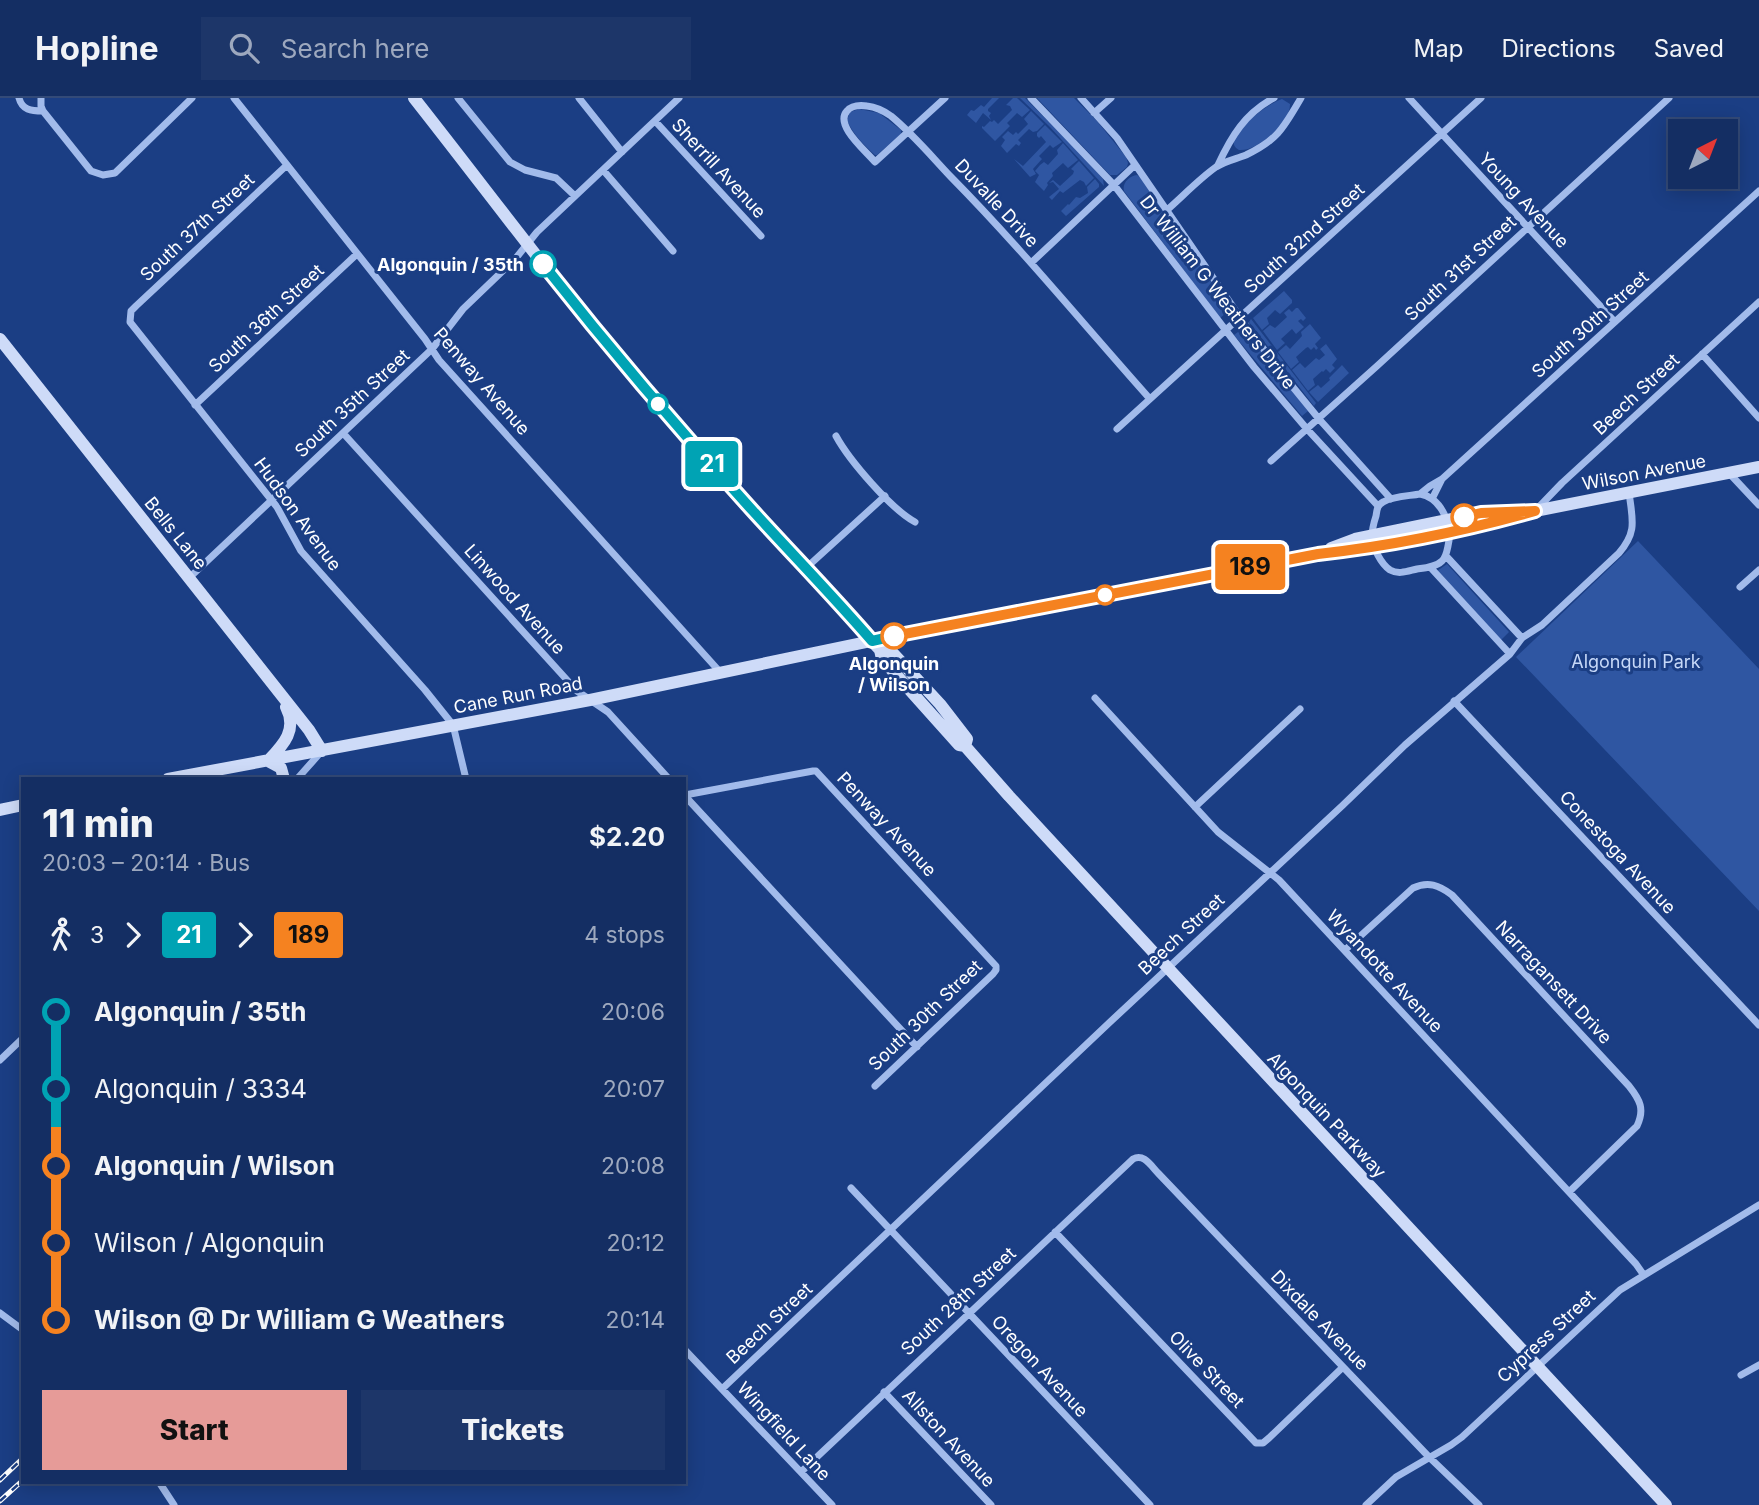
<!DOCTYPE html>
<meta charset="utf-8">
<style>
:root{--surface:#142e63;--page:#1d3669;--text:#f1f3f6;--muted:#9da8be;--line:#334a78;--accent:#e69b98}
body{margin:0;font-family:Inter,sans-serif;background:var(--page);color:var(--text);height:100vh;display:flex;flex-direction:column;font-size:26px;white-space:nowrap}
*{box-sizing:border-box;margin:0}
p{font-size:23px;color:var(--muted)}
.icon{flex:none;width:38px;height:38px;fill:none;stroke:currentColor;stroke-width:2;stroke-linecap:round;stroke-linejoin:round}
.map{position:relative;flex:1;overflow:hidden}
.sheet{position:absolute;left:21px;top:679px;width:665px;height:707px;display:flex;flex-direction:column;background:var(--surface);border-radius:0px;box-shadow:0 4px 18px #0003,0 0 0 2px var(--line)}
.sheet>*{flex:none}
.badge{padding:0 14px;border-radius:5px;font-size:24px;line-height:46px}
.needle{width:46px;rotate:42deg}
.controls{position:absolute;left:1668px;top:21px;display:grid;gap:14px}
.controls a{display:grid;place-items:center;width:70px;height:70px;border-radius:0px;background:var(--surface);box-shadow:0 4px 18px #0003,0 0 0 2px var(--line);font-size:35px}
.map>.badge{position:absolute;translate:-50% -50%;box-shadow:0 0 0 4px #fff}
.legs{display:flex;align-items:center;gap:10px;height:77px;padding:0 21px;font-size:23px}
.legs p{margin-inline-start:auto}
.overview{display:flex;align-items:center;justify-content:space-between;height:119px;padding:0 21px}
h1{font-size:38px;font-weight:800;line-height:52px}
.action{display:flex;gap:14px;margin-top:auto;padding:14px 21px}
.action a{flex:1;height:80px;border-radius:0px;background:var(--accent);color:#111;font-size:28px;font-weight:800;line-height:80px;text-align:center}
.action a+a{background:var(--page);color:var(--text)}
ul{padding:0 21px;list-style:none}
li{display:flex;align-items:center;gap:24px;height:77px;font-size:26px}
li i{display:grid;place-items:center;width:10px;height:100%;margin:0 9px;background:currentColor}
li i::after{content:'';width:18px;height:18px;margin:-9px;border:5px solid;border-radius:50%;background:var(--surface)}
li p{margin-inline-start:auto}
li:first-child i{background:linear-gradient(#0000 50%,currentColor 0)}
li:last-child i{background:linear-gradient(currentColor 50%,#0000 0)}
header{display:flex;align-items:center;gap:42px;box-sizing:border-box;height:98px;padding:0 35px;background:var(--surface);border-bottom:2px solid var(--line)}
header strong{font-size:33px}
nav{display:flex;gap:38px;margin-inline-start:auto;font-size:24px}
.search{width:490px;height:63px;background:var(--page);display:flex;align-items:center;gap:18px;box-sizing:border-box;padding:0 24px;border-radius:0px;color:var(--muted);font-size:26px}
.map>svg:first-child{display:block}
</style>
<header>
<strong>Hopline</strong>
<div class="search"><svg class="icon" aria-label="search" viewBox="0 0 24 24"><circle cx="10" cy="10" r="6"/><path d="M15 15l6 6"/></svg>Search here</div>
<nav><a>Map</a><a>Directions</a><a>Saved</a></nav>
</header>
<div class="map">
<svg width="1759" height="1407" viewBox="0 0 1759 1407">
<rect width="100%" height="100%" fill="#1b3e84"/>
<path fill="#2f56a2" d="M992 0H999L988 11V13L991 15 989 18 991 22 983 15 976 25 967 17 971 12 974 13 981 7 984 9Z
M1013 0H1017L1030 12 1022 19 1017 15 1007 25 1010 28 995 43 982 30V28L984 29 990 23 992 24 994 22 998 26 1012 12 1010 8 1006 7Z
M1020 0H1025L1079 54 1103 81 1104 88 1050 29Z
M1037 0H1074L1097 23 1126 59 1128 65 1127 69 1117 77H1110Z
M1282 1 1290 6C1291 24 1257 54 1239 52 1235 49 1233 48 1234 42 1238 28 1269 5 1282 1Z
M859 11 879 15 901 32V36L877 57H875C864 47 852 35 847 22L850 14Z
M1031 13 1044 26 1037 33 1033 34 1029 31 1018 42 1021 45 1019 48 1016 46 1007 55 1001 48 1005 42 1002 39 1008 33 1013 37 1016 34 1018 36 1028 26 1024 21Z
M1045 27 1062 44 1053 50 1050 47 1039 58 1042 61 1033 71 1036 76 1030 79 1014 61 1023 68 1046 44 1041 38 1039 40 1037 38V35Z
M1063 45 1078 62 1068 70 1063 65 1052 75 1053 78 1047 85 1048 87 1044 93 1035 84 1039 77 1035 73 1040 67 1044 64 1048 67 1058 56 1057 52Z
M1079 63 1094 80 1086 88 1084 84 1080 82 1063 95 1060 93 1052 102 1049 99 1059 91 1053 84 1049 85 1053 82 1060 88 1073 76 1074 73 1071 71Z
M1137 77 1141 80 1230 212 1220 220 1124 93C1122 85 1129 78 1137 77Z
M1095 81 1099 86V89L1066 118 1061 113 1068 106 1069 107 1076 99 1080 100 1088 95 1087 89Z
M1284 193 1292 202V205L1280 216 1275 212 1267 220 1269 226 1262 232 1253 220Z
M1296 210H1298L1306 220 1303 223 1301 221 1298 223 1304 229 1296 236 1292 231 1281 241 1285 245 1277 252 1263 233 1270 227 1275 230 1287 219 1284 215 1289 211 1292 214Z
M1251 221 1316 305 1314 308 1249 224Z
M1310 226 1321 240 1315 246 1318 250 1316 252 1314 249 1311 252 1308 249 1306 250 1296 259 1299 264 1291 271 1278 254 1286 247 1290 251 1302 238 1301 234Z
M1243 230 1308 313 1302 318 1234 237Z
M1326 246 1337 261 1332 267 1335 270 1330 275 1326 271 1323 274 1322 273 1313 281 1315 287 1308 293 1292 272 1300 265 1305 270 1316 260 1319 262 1325 257 1320 251Z
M1342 267 1349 275 1318 304 1309 294 1318 287 1321 290 1330 282 1329 280Z
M1638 443 1759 571V813L1516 559Z
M1447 466 1509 534 1500 543 1437 473Z"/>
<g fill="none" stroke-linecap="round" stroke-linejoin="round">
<path stroke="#a2bbeb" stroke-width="7" d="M19 0C22 12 31 13 43 13
M41 0V8L43 13 91 73 103 77 115 75 192 0
M234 0 425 241 439 262 720 574
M458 0 510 64 525 72 556 80 575 98
M579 0 622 54
M945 0 875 64C866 53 834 27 847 13 852 7 860 7 867 8 876 9 884 13 891 18 913 36 932 59 951 79 1021 150 1084 227 1150 301
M1031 0 1114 87 1254 269 1307 331 1378 408
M1081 0 1117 40 1240 219 1279 272 1319 321 1391 401
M1409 0 1615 224
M1094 15 1111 0
M655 23 761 138
M287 67 136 208 131 213 130 224 277 409 301 453 425 592 453 627 466 681
M1218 67C1231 39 1245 15 1274 0
M603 72 673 153
M1167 112C1183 98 1199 81 1216 69 1225 63 1236 61 1246 57 1278 42 1284 29 1301 0
M1031 165 1135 67
M1702 256 1759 320
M195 307 357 156
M1117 331 1481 0
M343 335 577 593 608 614 669 681
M836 338C849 362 891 411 915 424
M1271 363 1377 268 1669 0
M1729 375 1759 407
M1442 381 1759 93
M1420 396C1442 400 1453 428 1448 448 1447 453 1446 459 1442 463 1436 469 1425 470 1417 471 1408 473 1399 477 1390 472 1381 466 1373 450 1372 439 1372 432 1374 424 1376 418 1377 412 1377 407 1383 404 1393 398 1409 398 1420 396Z
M1420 396 1430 388 1442 381 1432 401
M1537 411 1562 385 1759 204
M1446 458 1522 540
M1430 469 1510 556
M806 470 885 398
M189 480 432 251 463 211 516 160 537 134 679 0
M1740 489 1759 472
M1095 600 1218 734 1279 782 1636 1166 1643 1176
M1454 603 1759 927
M297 681 321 654
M684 697 917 949
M685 697 813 673H816L996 868V872L993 876 875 988
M1195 709 1300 611
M1345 852 1413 790C1428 783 1439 787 1452 797L1629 988C1640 1002 1645 1011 1637 1028L1569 1094
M0 962 23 940
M851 1090 1150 1407
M1055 1134 1256 1345H1263L1269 1340 1343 1269
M0 1215 23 1232
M684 1251 832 1407
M1741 1277 1759 1267
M722 1291 1109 925 1343 707 1405 647 1510 556 1522 540 1542 527 1619 455C1638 433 1632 421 1629 394
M884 1294 991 1407
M801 1374 1133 1061C1144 1055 1151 1068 1158 1075L1429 1359 1479 1407
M159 1384 174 1407
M1366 1407 1396 1379 1451 1347 1462 1339 1620 1192 1759 1107"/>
<path stroke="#cedbf8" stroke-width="12" d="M414 0C470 71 524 143 581 214 676 330 778 441 880 552L882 561 959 647 965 648 1009 698 1168 870 1666 1407
M0 241 309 632 322 653
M1331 450 1355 441 1481 415 1512 414
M880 552 891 553 940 606 967 641 965 648
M168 681 590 602 900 537 1318 456 1359 452 1485 427 1535 413 1759 369
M284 681 281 670 268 663C283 647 298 632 286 609
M0 712 23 707"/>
<defs>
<path id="rail" d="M0 1382 23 1360
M0 1403 23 1382"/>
</defs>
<use href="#rail" stroke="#fff" stroke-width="5"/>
<use href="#rail" stroke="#1b3e84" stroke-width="2.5" stroke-dasharray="8" stroke-linecap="butt"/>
</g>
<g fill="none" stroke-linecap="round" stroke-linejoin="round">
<defs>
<path id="line-1" d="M543 166C610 251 680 333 753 413 793 457 834 499 872 543L894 538"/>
<path id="line-2" d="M894 538 1318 456C1391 448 1464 433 1535 413L1481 415 1464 419"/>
</defs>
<use href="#line-1" stroke="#fff" stroke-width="16"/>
<use href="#line-2" stroke="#fff" stroke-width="16"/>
<use href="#line-1" stroke="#00a3b4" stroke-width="10"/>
<use href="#line-2" stroke="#f58220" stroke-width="10"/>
</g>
<g fill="#fff" stroke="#00a3b4" stroke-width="3.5">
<circle cx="543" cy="166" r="12"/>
<circle cx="658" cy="306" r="9"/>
</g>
<g fill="#fff" stroke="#f58220" stroke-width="3.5">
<circle cx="1464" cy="419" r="12"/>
<circle cx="1105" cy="497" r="9"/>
<circle cx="894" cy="538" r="12"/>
</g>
<g text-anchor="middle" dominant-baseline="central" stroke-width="6" stroke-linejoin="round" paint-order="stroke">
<g font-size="18" fill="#fff" stroke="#1b3e84">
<text transform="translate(719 70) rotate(47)">Sherrill Avenue</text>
<text transform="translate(1524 102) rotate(47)">Young Avenue</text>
<text transform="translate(997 105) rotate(47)">Duvalle Drive</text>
<text transform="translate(197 129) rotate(-43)">South 37th Street</text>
<text transform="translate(1304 140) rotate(-42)">South 32nd Street</text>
<text transform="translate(1460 170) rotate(-43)">South 31st Street</text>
<text transform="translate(1218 194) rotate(52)">Dr William G Weathers Drive</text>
<text transform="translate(266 220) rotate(-43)">South 36th Street</text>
<text transform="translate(1590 226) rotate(-42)">South 30th Street</text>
<text transform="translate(482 283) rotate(49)">Penway Avenue</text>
<text transform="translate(1636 296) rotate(-43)">Beech Street</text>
<text transform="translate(352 305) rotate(-43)">South 35th Street</text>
<text transform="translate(1644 374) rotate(-11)">Wilson Avenue</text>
<text transform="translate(298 416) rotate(54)">Hudson Avenue</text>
<text transform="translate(176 435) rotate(51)">Bells Lane</text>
<text transform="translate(515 501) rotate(48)">Linwood Avenue</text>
<text transform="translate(518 597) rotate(-11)">Cane Run Road</text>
<text transform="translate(887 726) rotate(47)">Penway Avenue</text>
<text transform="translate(1618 754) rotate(47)">Conestoga Avenue</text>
<text transform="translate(1181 836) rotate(-43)">Beech Street</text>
<text transform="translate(1385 873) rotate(47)">Wyandotte Avenue</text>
<text transform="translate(1554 884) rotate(47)">Narragansett Drive</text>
<text transform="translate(925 917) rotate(-44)">South 30th Street</text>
<text transform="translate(1327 1017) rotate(47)">Algonquin Parkway</text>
<text transform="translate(958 1203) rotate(-43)">South 28th Street</text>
<text transform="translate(1320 1222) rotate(46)">Dixdale Avenue</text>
<text transform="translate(769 1225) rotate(-43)">Beech Street</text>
<text transform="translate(1546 1238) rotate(-43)">Cypress Street</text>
<text transform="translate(1040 1268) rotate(47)">Oregon Avenue</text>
<text transform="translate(1207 1271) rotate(46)">Olive Street</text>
<text transform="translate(784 1333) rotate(47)">Wingfield Lane</text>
<text transform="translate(949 1340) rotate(47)">Allston Avenue</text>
</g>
<g font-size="18" font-weight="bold" fill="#fff" stroke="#1b3e84" text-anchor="end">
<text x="524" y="166">Algonquin / 35th</text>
<text x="894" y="565" text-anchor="middle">Algonquin<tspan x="894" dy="21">/ Wilson</tspan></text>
</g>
<g font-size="18" fill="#c6d8f8" stroke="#1b3e84">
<text x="1636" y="563">Algonquin Park</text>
</g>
</g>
</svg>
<div class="controls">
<a><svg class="needle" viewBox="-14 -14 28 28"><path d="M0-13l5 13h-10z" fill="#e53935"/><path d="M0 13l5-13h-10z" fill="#9da8be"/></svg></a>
</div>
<b class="badge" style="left:712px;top:366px;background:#00a3b4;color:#fff">21</b>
<b class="badge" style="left:1250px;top:469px;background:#f58220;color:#111">189</b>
<section class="sheet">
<div class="overview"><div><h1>11 min</h1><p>20:03 – 20:14 · Bus</p></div><b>$2.20</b></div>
<div class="legs"><svg class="icon" aria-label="walk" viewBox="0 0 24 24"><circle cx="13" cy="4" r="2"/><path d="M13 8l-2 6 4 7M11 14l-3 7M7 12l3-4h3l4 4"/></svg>3<svg class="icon" aria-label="forward" viewBox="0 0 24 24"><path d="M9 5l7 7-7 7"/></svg><b class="badge" style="background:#00a3b4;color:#fff">21</b><svg class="icon" aria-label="forward" viewBox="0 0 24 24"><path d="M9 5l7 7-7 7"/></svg><b class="badge" style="background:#f58220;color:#111">189</b><p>4 stops</p></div>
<ul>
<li><i style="color:#00a3b4"></i><b>Algonquin / 35th</b><p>20:06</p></li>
<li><i style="color:#00a3b4"></i><span>Algonquin / 3334</span><p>20:07</p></li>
<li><i style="color:#f58220"></i><b>Algonquin / Wilson</b><p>20:08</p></li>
<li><i style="color:#f58220"></i><span>Wilson / Algonquin</span><p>20:12</p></li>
<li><i style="color:#f58220"></i><b>Wilson @ Dr William G Weathers</b><p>20:14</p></li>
</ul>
<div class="action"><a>Start</a><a>Tickets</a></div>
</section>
</div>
